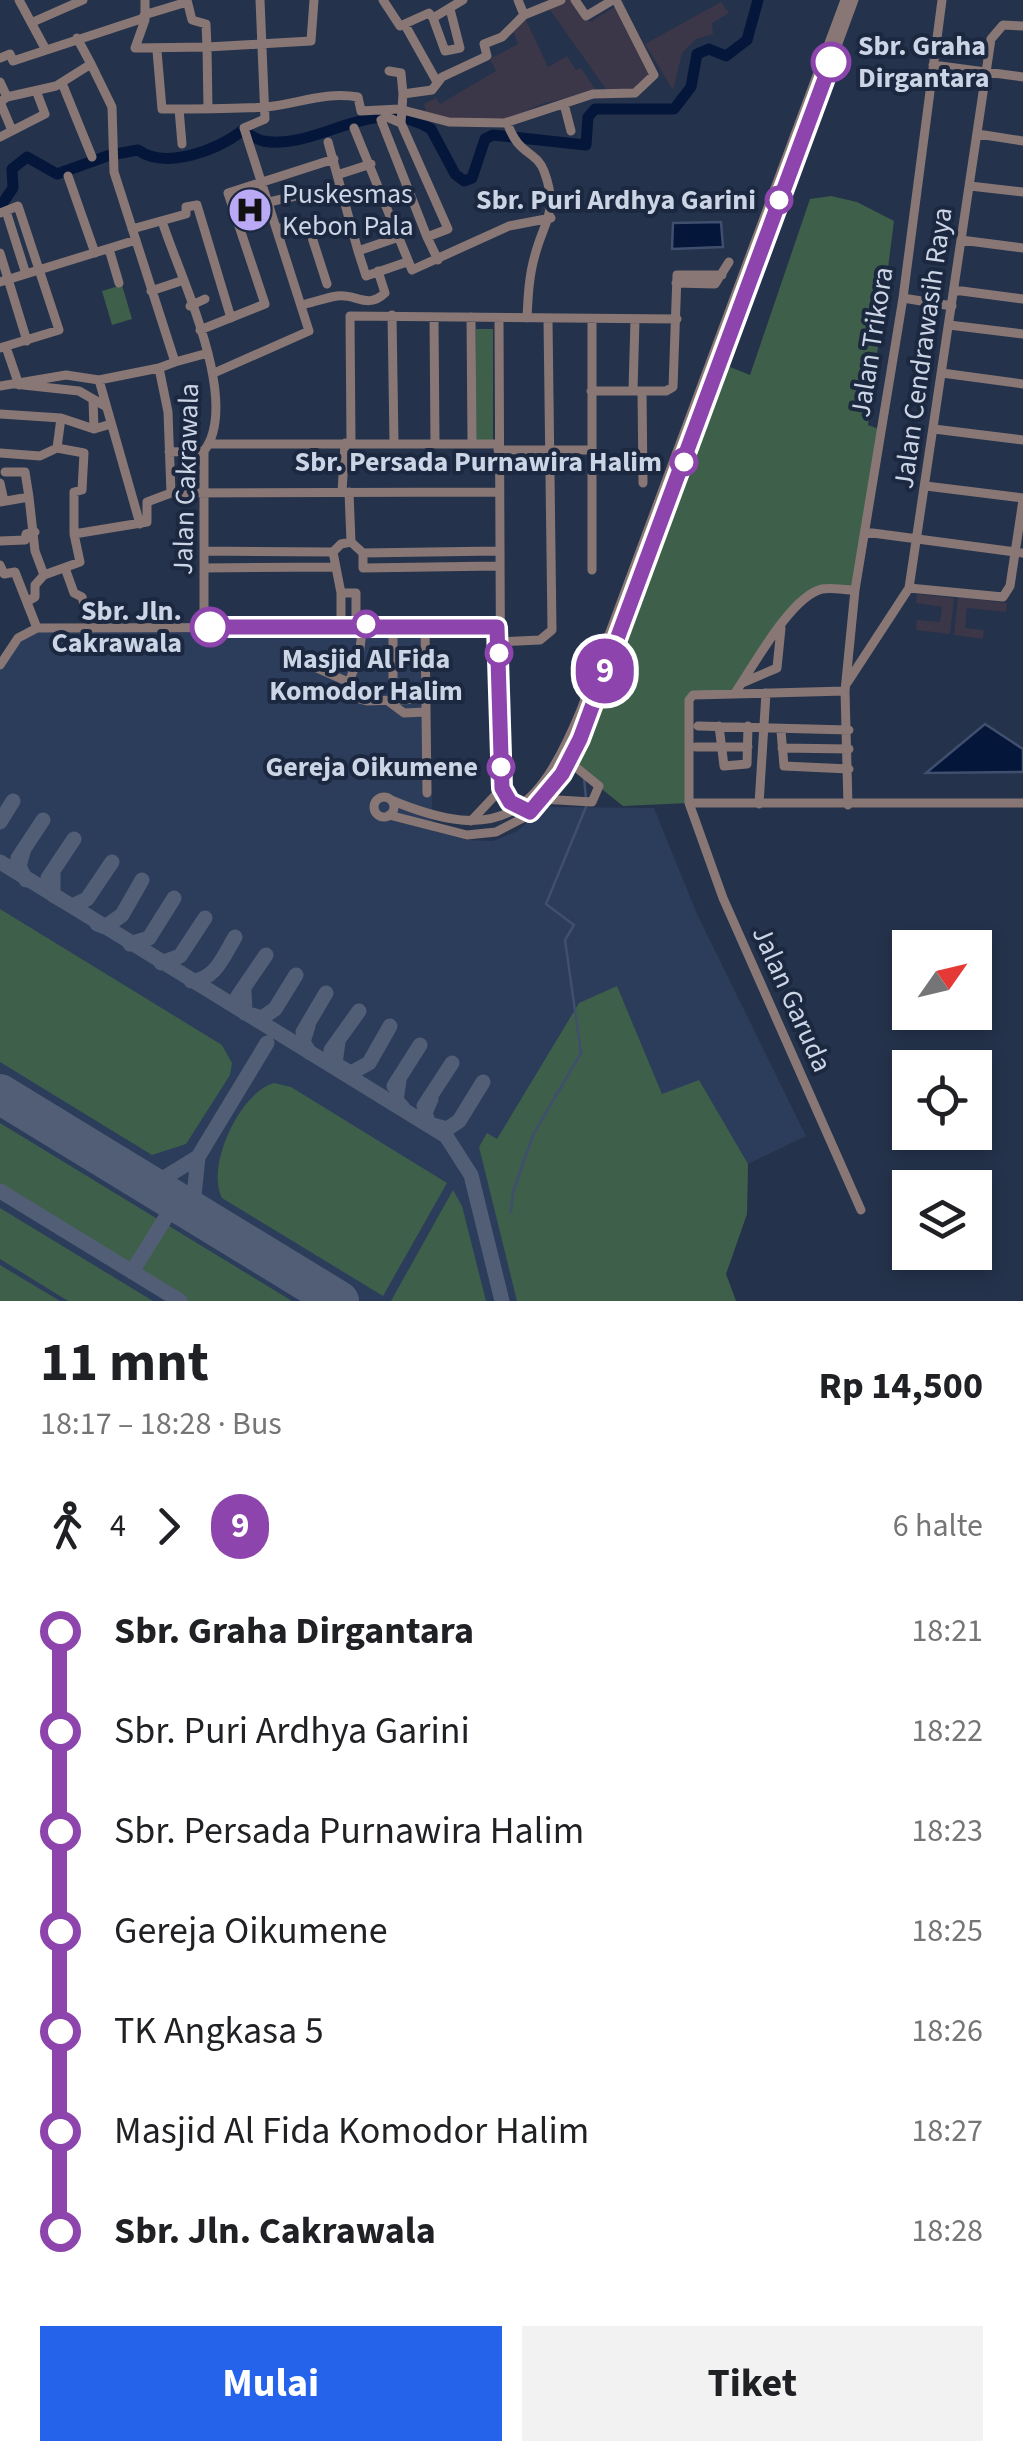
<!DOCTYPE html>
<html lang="id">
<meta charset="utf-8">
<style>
:root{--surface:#fff;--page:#f2f2f2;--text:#202124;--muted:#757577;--accent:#2563eb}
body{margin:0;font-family:"Source Sans 3",sans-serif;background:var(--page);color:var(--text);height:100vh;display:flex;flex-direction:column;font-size:38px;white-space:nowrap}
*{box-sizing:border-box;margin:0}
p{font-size:32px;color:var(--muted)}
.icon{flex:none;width:55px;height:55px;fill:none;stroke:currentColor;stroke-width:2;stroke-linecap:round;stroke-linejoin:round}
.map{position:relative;height:1301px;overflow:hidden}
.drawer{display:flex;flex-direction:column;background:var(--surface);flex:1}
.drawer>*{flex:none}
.badge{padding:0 20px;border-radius:32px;font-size:35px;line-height:65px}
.needle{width:65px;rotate:56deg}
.controls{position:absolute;left:892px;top:930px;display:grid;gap:20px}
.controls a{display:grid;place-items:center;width:100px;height:100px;border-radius:0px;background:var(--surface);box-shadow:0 5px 15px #0003;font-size:50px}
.map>.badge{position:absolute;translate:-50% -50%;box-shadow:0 0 0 5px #fff}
.legs{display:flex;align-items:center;gap:15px;height:110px;padding:0 40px;font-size:32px}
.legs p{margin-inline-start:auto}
.summary{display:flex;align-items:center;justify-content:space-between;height:170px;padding:0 40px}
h1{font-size:55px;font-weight:700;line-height:75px}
.action{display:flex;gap:20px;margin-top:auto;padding:20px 40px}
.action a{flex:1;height:115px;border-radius:0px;background:var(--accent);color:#fff;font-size:40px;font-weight:700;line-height:115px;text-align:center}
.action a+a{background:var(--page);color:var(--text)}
ul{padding:0 40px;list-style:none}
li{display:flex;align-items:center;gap:35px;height:100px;font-size:38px}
li i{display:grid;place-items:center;width:15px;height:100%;margin:0 12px;background:currentColor}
li i::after{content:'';width:25px;height:25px;margin:-12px;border:8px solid;border-radius:50%;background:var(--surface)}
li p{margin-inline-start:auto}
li:first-child i{background:linear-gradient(#0000 50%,currentColor 0)}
li:last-child i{background:linear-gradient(currentColor 50%,#0000 0)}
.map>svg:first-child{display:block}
</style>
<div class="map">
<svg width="1023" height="1301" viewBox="0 0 1023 1301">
<rect width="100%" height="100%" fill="#24324b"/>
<path fill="#2c3c5b" d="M427 626 433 831 468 840 493 841 517 831 546 807 654 808 697 914 806 1136 748 1164 747 1214 726 1274 736 1301H0V669L14 644 31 632Z"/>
<path fill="#3b3748" d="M563 0H575L590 22 616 6 658 78 635 91 608 92 548 7Z
M721 2 729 13 712 23 713 34 696 39 682 53 673 90 645 44Z
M526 20 548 67 567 56 576 70 581 68 597 92 544 103 508 119 465 121 426 113 424 104 436 98 440 104 496 71 490 59 518 44 512 28Z
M917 594 954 598 950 634 916 630 917 620 940 622 942 607 916 603Z
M958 597 1007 603 1006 612 967 608 965 628 984 630 983 639 954 635Z"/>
<path fill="#3e5f49" d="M831 196 857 202 894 221 868 425 882 430 855 590H820L803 602 735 693 691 697 689 803 623 806 569 763 720 363 750 375 810 199Z
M122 285 132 319 112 325 102 291Z
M476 329H493V442H476Z
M0 909 222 1045 232 1063 230 1075 186 1144 152 1155 0 1062Z
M617 986 662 1094 699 1080 748 1164 747 1214 726 1274 736 1301H517L479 1147 487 1133 497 1139 579 1003Z
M274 1083 291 1087 447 1183 383 1296 222 1198C205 1166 241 1091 274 1083Z
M0 1123 292 1301H180L0 1191Z
M453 1190 462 1206 486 1301H391Z
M0 1208 153 1301H68L0 1259Z
M0 1265 60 1301H0Z"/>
<path fill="#05163b" stroke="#414f6e" stroke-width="2.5" d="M721 222 723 247 672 249 673 223Z
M985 724 1023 749V772L926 773Z"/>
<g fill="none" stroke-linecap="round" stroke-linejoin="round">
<path stroke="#414f6e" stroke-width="2.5" d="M584 777 586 799
M511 1212 513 1192 534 1133 581 1053 565 940 574 925 546 904 586 807"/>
<path stroke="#05163b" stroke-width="11" d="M0 207 13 188 12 169 27 157 57 174 110 155 138 150C166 170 217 150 242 131 248 133 257 140 263 141 320 151 372 92 431 129L455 174 464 181 472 178 485 139 493 135 586 145 588 117 595 109H674L691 87 697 54 709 49 726 56 747 40 758 0"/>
<path stroke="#525e75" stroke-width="15" d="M0 822 13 801
M23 852 19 866 26 880
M18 858 43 820
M0 862 446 1136 471 1175 502 1301
M53 873V895L72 906 87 899 112 862
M48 878 74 839
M97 924 105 927 122 915 142 880
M130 944 149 938 174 898
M161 963 180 956 205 918
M191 981C215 981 224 955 235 937
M244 991 245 1013 262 1018 275 1009 296 975
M238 996 266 955
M308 1026 303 1042 310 1053
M303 1032 326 993
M338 1042 335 1064 351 1073 369 1063 390 1026
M331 1050 359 1011
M399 1081 396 1100 403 1108
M394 1086 420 1045
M431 1099 425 1113 429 1124 447 1129 459 1121 483 1082
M424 1106 452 1063
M198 1157 267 1043
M127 1172 164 1178 198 1157 194 1196 212 1224
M0 1191 180 1301
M132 1272 176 1201"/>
<path stroke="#525e75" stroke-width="40" d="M0 1094 339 1301"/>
<path stroke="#887774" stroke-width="9" d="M19 0 46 50
M145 0V20L135 48 207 47 208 109
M187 0 192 20 206 24 207 47 311 41 314 0
M383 0 400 26 429 13 433 18 463 0
M518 0 524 15
M575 0 586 16 613 0
M144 15 187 2
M433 18 445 51 460 48 450 9
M33 22 83 0
M405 25 437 82
M157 51 162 109H179L182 144
M0 58 10 54 13 61 144 18
M91 64 112 107 114 172 175 362 208 353
M933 65 1023 77
M389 71 401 73 403 94
M0 82 7 97 0 102 11 128
M62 83 92 157
M7 97 56 86 91 64 77 38
M564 104 571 131
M179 109C208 109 237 109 266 107 298 104 325 91 358 97L361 111 399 109 449 122 505 123 593 94 635 93 654 75 616 0
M507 122C518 156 536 150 544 171 559 212 545 218 535 255 529 275 528 297 527 318
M401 123 387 117 381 120 427 237
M354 128 412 270 509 226 551 218
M978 134 1023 141
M0 137 45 114 37 93
M328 142 358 251 399 237
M340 174 371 164
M68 176 95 253
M970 186 1023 192
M269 202 318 191
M6 211 26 274
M0 213 18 206 59 330 0 348
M162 221C179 275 242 401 204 451V628
M132 229 186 214V207L197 205 231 318
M277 229 307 222 327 284
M961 240 1023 248
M109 249 119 283
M358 251 366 276 407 262
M0 253 27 341
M438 260 427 237 448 229 401 123 403 94 432 90 442 77 487 56 484 44 502 37 524 15 561 0
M0 282 136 240
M676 283 715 284 729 262
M954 290 1023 299
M151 291 181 281
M903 298 952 306
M302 305C314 302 325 298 337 296 356 293 367 310 385 293L378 271
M190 306 205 299
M392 315 394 443
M434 317 435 444
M471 317 472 443
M499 318 501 778 506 798 523 809
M592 320V570
M949 325 1023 334
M200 330 265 304 228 193 334 159
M6 347 19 385
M214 373 309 331 244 128 265 119 260 0
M942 373 1023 384
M99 380 140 524
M23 385 79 391 105 406
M0 386 66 375 99 380 159 368
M633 390 635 320
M591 391H666L673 387 677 275H722
M642 391 643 483
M93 400 94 429
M0 414 61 418
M934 429 1023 440
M351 442 350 316 677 319
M210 444H497
M57 448 84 453 82 490 74 492V534
M498 450H592
M169 452 204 451
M0 453 40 456 57 448 61 418 94 429 111 424
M5 472H25L29 497
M0 483 4 501
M926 486 1023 498
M342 492 345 443
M349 492 351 542
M171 493 168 412 159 368 175 362
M0 502 29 497 35 551 44 575
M865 532 1023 553
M0 541 25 540 26 534 35 532
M204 551 333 552
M363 553V568L497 566
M363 553 497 551
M0 565 4 574 15 572 37 628
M65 568 74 593 82 597 91 629
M204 568 335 567
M909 588 1003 597 1010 586 1023 500
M341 593H356V624
M28 601 35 597V585L44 575 80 562 74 534 147 522V502L171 493 497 492
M341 624V593L333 552 341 544 351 542 363 553
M363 624 359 656 344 695 367 701 425 699
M393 624V679
M425 625 427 793
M498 642 540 640 552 630 548 320
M0 665 18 638 37 628 497 627
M312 666 346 681
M742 683 777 668 781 628
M847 683 909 588 991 39 1003 25 1023 26
M845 691 693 695 689 700V803L723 898 861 1210
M735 693C753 667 791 596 822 589 832 587 844 590 855 590
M388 701 404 713 425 712
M698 726 849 730
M719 726 724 766 747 764 748 726
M781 731 784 766 849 769
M696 747H748
M782 748 849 749
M374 807a10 10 0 1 1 20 0a10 10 0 1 1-20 0Z
M541 799 592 802 599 786 567 760
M391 800C501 846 538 814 581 710L845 0
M689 803H1023
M759 804 766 693
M848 805 845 691 855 590 903 298 942 0
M389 815 467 835 496 832 525 817 562 775 662 521 854 0
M471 821 502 788"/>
</g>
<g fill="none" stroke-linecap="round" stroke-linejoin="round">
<defs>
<path id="line-1" d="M210 627H497L502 788 510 802 530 812 562 774 580 739 831 62"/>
</defs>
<use href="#line-1" stroke="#fff" stroke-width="22"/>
<use href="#line-1" stroke="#8e44ad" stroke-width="15"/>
</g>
<defs>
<symbol id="hospital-disc" viewBox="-11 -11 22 22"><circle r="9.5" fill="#baaaf6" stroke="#1b2840"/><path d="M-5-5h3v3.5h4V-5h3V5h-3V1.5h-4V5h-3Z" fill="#111"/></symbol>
</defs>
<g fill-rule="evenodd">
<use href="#hospital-disc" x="225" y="185" width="50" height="50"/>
</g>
<g fill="#fff" stroke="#8e44ad" stroke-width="5">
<circle cx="831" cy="62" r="18"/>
<circle cx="779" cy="200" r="12"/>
<circle cx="684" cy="462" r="12"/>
<circle cx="366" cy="624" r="12"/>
<circle cx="210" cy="627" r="18"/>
<circle cx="499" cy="653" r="12"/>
<circle cx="501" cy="767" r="12"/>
</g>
<g text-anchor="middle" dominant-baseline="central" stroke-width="8" stroke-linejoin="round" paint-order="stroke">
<g font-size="28" font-weight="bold" fill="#ccd5e5" stroke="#1b2840" text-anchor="end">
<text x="858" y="46" text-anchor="start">Sbr. Graha<tspan x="858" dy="32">Dirgantara</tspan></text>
<text x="756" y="200">Sbr. Puri Ardhya Garini</text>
<text x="662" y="462">Sbr. Persada Purnawira Halim</text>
<text x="182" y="611">Sbr. Jln.<tspan x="182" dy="32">Cakrawala</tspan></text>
<text x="366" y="659" text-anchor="middle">Masjid Al Fida<tspan x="366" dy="32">Komodor Halim</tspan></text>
<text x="478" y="767">Gereja Oikumene</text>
</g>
<g font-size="28" fill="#ccd5e5" stroke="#1b2840" text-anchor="start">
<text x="282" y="194">Puskesmas<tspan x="282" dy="32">Kebon Pala</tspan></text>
</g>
<g font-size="28" fill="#ccd5e5" stroke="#1b2840">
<text transform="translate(872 342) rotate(-81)">Jalan Trikora</text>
<text transform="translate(923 348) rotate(-82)">Jalan Cendrawasih Raya</text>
<text transform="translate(186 479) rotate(-88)">Jalan Cakrawala</text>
<text transform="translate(792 999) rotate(66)">Jalan Garuda</text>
</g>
</g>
</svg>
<div class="controls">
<a><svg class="needle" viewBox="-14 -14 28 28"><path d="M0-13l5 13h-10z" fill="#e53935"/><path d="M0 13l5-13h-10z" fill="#757577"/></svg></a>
<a><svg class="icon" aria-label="locate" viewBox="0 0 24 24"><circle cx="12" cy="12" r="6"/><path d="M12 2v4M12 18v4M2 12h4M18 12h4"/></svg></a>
<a><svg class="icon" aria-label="layers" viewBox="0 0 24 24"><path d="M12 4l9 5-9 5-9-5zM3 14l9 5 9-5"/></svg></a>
</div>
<b class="badge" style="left:605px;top:671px;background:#8e44ad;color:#fff">9</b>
</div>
<section class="drawer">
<div class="summary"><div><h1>11 mnt</h1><p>18:17 – 18:28 · Bus</p></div><b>Rp 14,500</b></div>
<div class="legs"><svg class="icon" aria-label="walk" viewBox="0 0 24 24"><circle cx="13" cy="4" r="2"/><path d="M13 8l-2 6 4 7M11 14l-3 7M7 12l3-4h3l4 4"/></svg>4<svg class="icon" aria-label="forward" viewBox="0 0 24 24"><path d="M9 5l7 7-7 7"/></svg><b class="badge" style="background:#8e44ad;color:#fff">9</b><p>6 halte</p></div>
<ul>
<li><i style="color:#8e44ad"></i><b>Sbr. Graha Dirgantara</b><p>18:21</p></li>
<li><i style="color:#8e44ad"></i><span>Sbr. Puri Ardhya Garini</span><p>18:22</p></li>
<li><i style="color:#8e44ad"></i><span>Sbr. Persada Purnawira Halim</span><p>18:23</p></li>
<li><i style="color:#8e44ad"></i><span>Gereja Oikumene</span><p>18:25</p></li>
<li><i style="color:#8e44ad"></i><span>TK Angkasa 5</span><p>18:26</p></li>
<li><i style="color:#8e44ad"></i><span>Masjid Al Fida Komodor Halim</span><p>18:27</p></li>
<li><i style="color:#8e44ad"></i><b>Sbr. Jln. Cakrawala</b><p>18:28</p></li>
</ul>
<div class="action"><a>Mulai</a><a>Tiket</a></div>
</section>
